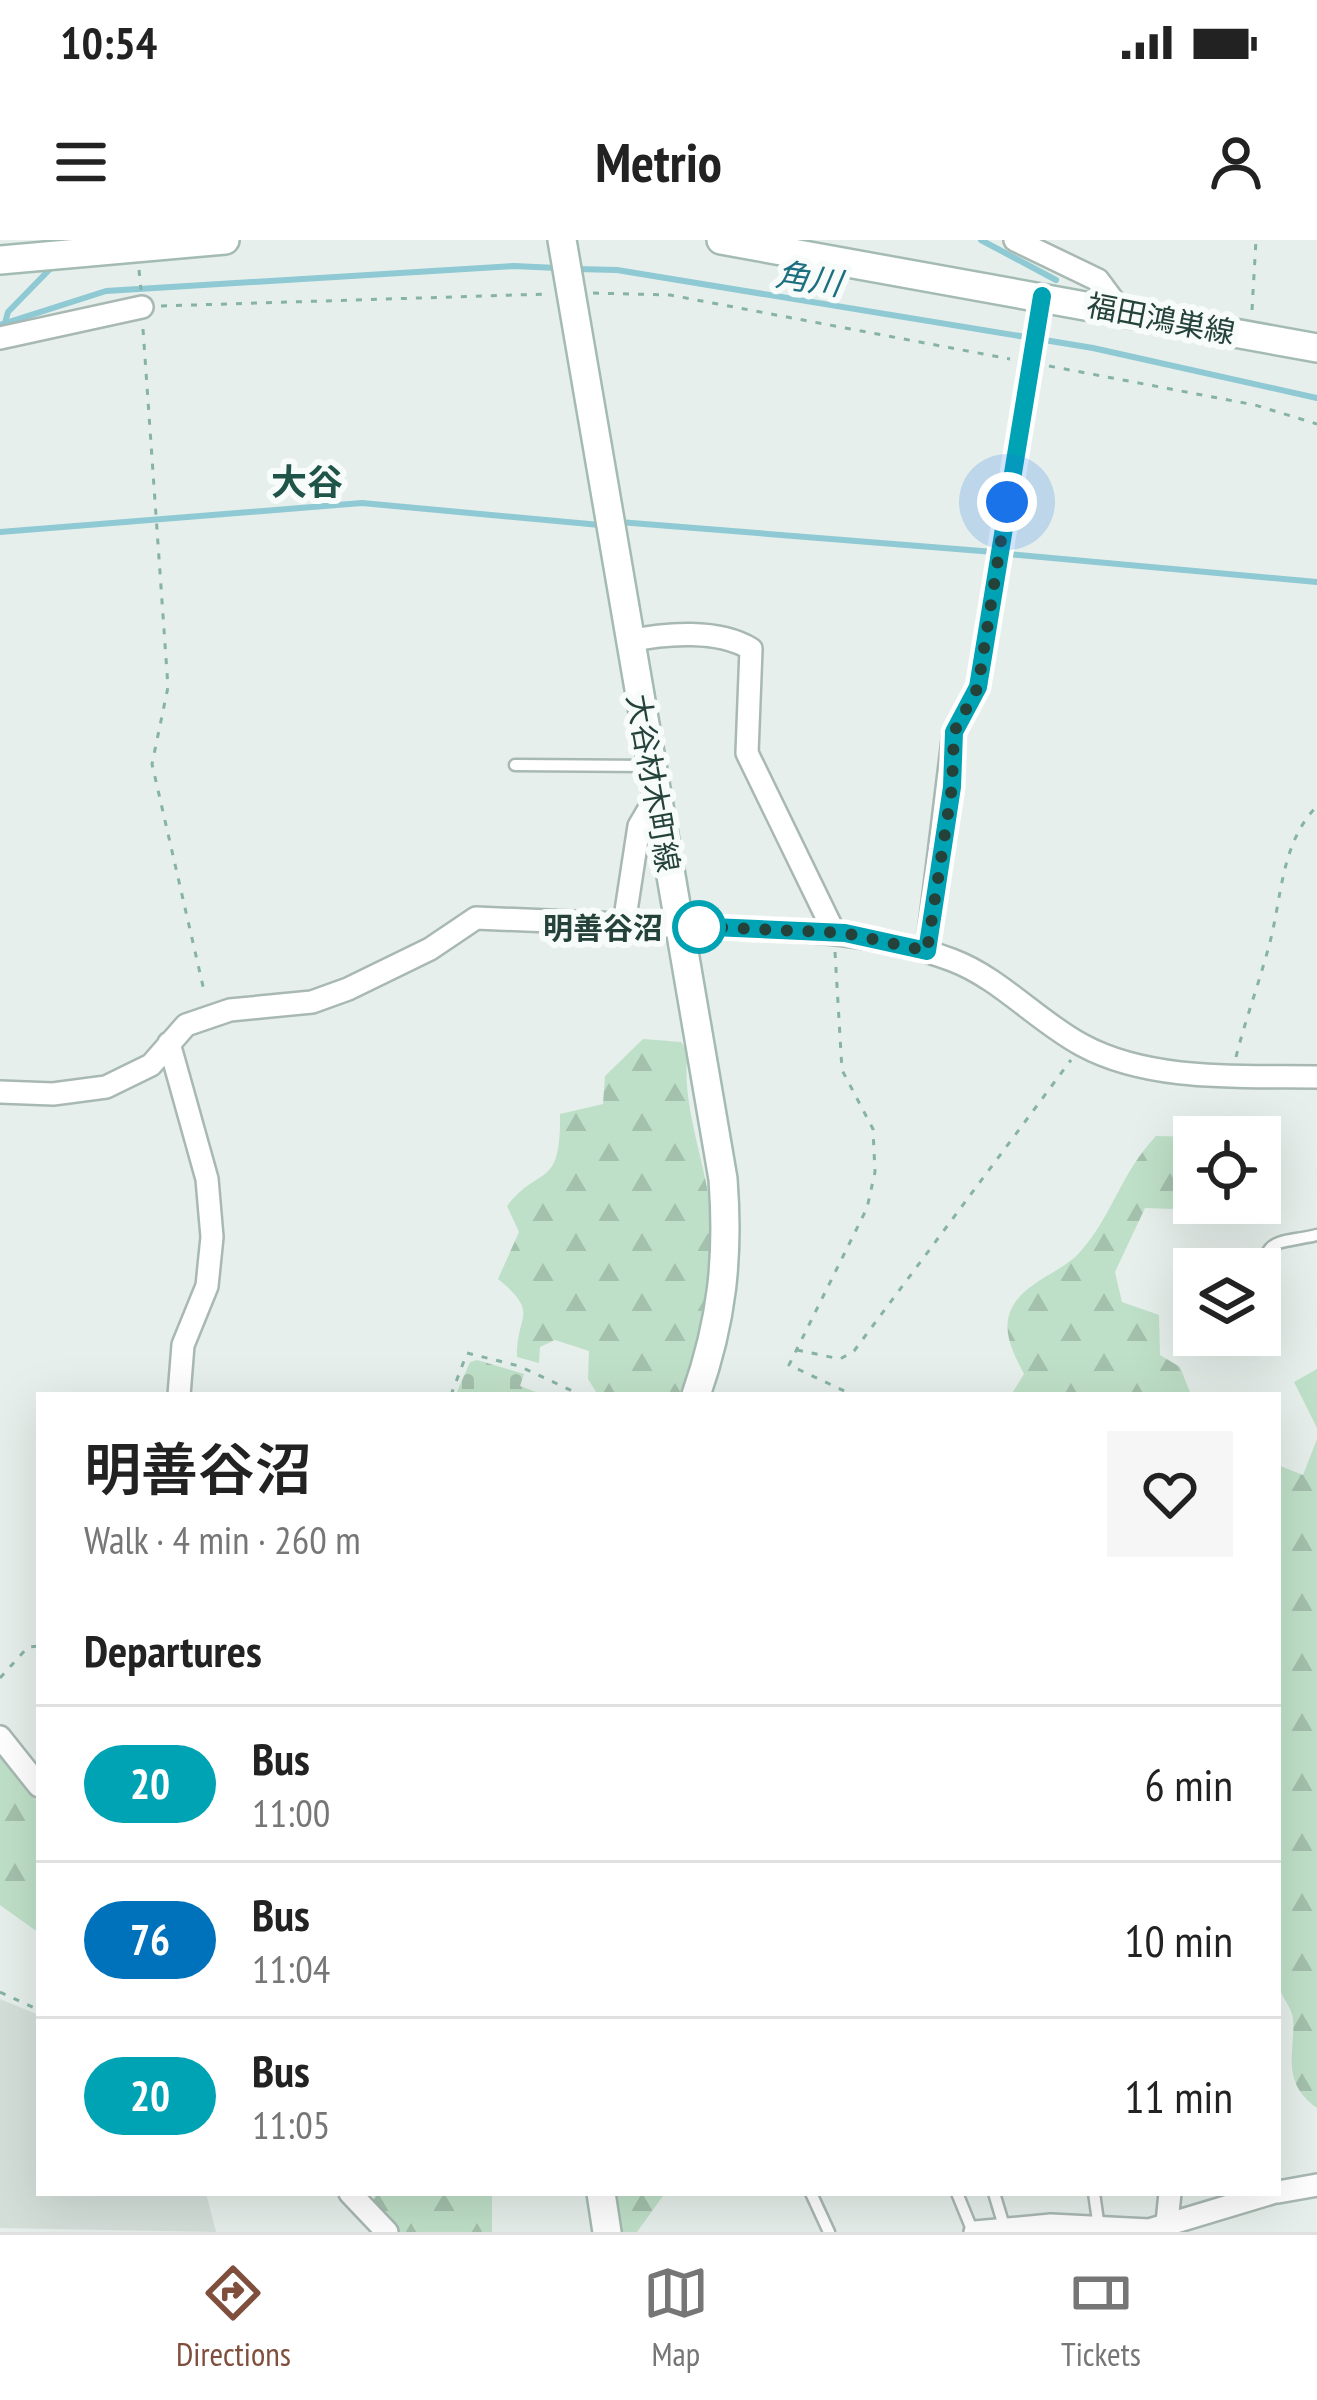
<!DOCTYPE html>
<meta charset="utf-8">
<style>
:root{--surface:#fff;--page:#f6f6f6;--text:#222;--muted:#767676;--line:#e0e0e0;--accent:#804e3d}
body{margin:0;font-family:"PT Sans Narrow","Noto Sans JP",sans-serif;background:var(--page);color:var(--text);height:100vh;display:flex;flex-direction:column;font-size:45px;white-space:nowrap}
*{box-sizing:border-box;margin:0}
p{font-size:39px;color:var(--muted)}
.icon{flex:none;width:66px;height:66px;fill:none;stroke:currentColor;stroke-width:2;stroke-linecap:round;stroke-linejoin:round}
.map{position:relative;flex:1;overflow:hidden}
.side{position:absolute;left:36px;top:1152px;width:1245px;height:804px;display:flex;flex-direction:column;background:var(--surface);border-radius:0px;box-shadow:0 12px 48px #0002}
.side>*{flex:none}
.badge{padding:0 24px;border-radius:39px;font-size:42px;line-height:78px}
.controls{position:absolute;left:1173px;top:876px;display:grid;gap:24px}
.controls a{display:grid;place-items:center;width:108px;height:108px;border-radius:0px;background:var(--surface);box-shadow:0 12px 48px #0002;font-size:60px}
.you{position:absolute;width:60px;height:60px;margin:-30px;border:9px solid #fff;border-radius:50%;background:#1a73e8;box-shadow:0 0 0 18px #1a73e833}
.map>.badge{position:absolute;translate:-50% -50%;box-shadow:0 0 0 6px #fff}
h2{padding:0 48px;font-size:45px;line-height:108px}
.round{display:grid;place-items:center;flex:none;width:126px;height:126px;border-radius:0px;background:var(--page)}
.summary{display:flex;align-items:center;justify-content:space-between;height:204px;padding:0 48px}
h1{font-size:57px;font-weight:600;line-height:90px}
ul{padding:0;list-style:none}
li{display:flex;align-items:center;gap:36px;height:156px;padding:0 48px;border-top:3px solid var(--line)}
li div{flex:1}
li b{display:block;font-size:45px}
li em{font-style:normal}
li .badge{min-width:132px;font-weight:700;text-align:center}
.status{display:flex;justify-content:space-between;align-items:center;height:84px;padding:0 60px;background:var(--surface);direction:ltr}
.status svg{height:33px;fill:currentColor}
header{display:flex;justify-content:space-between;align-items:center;height:156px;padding:0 48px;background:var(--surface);font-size:54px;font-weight:600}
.tabs{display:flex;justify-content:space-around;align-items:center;height:168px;border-top:3px solid var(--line);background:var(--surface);font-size:33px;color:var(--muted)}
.tabs a{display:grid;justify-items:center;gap:6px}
.tabs .selected{color:var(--accent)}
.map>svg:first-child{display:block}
</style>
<div class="status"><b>10:54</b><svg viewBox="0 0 49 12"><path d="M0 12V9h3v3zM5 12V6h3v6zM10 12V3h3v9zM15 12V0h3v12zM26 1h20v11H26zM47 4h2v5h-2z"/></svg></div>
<header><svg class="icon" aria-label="menu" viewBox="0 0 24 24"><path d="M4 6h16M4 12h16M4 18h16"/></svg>Metrio<svg class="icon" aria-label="person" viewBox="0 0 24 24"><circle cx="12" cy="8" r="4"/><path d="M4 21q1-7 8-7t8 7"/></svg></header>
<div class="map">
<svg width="1317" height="1992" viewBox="0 0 1317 1992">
<defs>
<pattern id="forest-firs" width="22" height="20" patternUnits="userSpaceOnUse" patternTransform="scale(3)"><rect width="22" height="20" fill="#bfe0c8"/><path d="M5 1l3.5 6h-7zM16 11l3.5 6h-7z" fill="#a4c1ad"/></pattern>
<pattern id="cemetery-stones" width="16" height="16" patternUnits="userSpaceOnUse" patternTransform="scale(3)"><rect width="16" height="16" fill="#bfe0c8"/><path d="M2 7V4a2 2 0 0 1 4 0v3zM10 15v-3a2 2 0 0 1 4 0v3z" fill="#a4c1ad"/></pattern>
</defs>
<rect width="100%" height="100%" fill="#e6efeb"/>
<path fill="#d4dfda" d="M0 1759 39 1775V1953H206L216 1992 0 1988Z"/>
<path fill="url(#forest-firs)" d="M643 799 681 802 688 812C680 862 706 922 711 974 717 1036 706 1097 686 1155H598L588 1139 589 1111 555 1100 540 1107 539 1123 517 1117C516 1074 541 1074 498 1039L519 992 507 966C539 924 561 951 560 874L603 864 605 836Z
M1156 896 1195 897 1194 956 1172 969 1145 968 1115 1032 1122 1062 1159 1075 1160 1115 1180 1127 1191 1155H1011L1024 1134C1015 1116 1002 1094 1010 1072 1022 1042 1060 1034 1080 1012 1113 975 1120 934 1156 896Z
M1317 1129V1188L1294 1142Z
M1317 1199V1868C1279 1841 1296 1810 1293 1778 1291 1766 1280 1756 1278 1742V1225L1303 1235Z
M0 1514 39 1564V1693L0 1665Z
M374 1953H492V1992H373Z
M611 1953H665L637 1992H616Z"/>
<path fill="url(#cemetery-stones)" d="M477 1120 524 1134 520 1146 544 1155 457 1152 470 1122Z"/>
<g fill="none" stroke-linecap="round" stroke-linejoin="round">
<path stroke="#8ec9d4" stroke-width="6" d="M981 0 1056 40
M576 29 617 30 1093 108 1317 158
M5 83 8 72 49 30
M0 85 106 51 514 26 557 28
M619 282 994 312
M0 292 362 263 600 285
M1007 314 1317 342"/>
<defs>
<path id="service" d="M515 525 650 526
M1260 1045C1266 995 1273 1005 1317 995
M811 1953 829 1992
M957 1953 973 1992
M994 1953 1004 1986
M1094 1953 1099 1988"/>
<path id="minor" d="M1015 0 1098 40 1121 71
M0 98 142 67
M630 401C665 393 719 389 751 409L747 513 834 692
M624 684 639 586 656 557
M689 687C778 690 867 688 952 720 1000 738 1037 781 1082 805 1150 842 1242 836 1317 837
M927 711 954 492 978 447 1042 56
M169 803 207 939 212 997 207 1046 183 1105 179 1155
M0 852 53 854 106 847 151 825 186 785 230 770 312 762 348 749 430 709 476 678 668 686
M0 1497 39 1546
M1278 1952 1317 1945
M350 1953 387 1992
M975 1992 1051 1985 1149 1990 1272 1953
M1166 1992 1170 1953"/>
<path id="secondary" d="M562 0 723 939C729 1017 722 1081 696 1155
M721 0 1317 108
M0 20 225 0
M601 1953 607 1992"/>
</defs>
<use href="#service" stroke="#a8b8b2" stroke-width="15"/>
<use href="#minor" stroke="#a8b8b2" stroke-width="26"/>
<use href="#secondary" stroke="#a4bbb3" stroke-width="32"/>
<path stroke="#86b3a5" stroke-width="3" stroke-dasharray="6 9" stroke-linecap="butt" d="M139 30 141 50
M593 53 670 55 1010 119
M161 66 548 54
M1252 70 1256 0
M143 89 168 447 152 524 205 755
M1049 126 1255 165 1317 184
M835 712 842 830 873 889 875 932 867 968 789 1125 853 1155
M1236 817C1246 777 1261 738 1271 698 1282 653 1282 602 1317 566
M797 1110 840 1119 854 1111 1071 820
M451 1155 467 1113 519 1126 581 1155
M0 1438 28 1407 39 1406
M0 1752 39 1770"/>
<use href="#service" stroke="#fff" stroke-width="10"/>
<use href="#minor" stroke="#fff" stroke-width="21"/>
<use href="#secondary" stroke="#fff" stroke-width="27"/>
</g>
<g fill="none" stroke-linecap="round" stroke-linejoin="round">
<defs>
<path id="line" d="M689 686 845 693 927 711 952 547 954 492 978 447 1042 56"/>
</defs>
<use href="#line" stroke="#fff" stroke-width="27"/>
<use href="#line" stroke="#00a3b4" stroke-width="18"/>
<path stroke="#24423a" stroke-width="12" stroke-dasharray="0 21.6" d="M699 687 689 686 845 693 927 711 952 547 954 492 978 447 1007 262"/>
</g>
<circle fill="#fff" stroke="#00a3b4" stroke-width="6" cx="699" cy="687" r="24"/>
<g text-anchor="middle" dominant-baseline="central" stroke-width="12" stroke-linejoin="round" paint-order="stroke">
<g font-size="30" fill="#24423a" stroke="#f7fbf9">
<text transform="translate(1161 78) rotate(11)">福田鴻巣線</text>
<text transform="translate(654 543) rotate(80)">大谷材木町線</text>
</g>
<g font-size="30" font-weight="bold" fill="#24423a" stroke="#f7fbf9" text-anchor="end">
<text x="663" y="687">明善谷沼</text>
</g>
<g font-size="33" font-style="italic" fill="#1c6f80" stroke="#f7fbf9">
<text transform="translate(809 38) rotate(9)">角川</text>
</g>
<g font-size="36" font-weight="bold" fill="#1f5548" stroke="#f7fbf9">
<text x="307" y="241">大谷</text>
</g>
</g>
</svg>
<div class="controls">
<a><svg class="icon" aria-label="locate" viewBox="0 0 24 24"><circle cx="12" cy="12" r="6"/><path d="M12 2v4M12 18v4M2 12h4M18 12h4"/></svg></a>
<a><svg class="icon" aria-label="layers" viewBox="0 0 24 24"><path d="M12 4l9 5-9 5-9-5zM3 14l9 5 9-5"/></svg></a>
</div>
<div class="you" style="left:1007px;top:262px"></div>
<section class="side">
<div class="summary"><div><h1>明善谷沼</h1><p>Walk · 4 min · 260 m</p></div><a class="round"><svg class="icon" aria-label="heart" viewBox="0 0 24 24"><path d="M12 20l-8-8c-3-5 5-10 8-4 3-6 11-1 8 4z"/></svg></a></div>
<h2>Departures</h2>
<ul>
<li><span class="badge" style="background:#00a3b4;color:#fff">20</span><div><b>Bus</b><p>11:00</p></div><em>6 min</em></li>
<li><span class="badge" style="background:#0072bc;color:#fff">76</span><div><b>Bus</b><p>11:04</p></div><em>10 min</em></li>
<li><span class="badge" style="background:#00a3b4;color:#fff">20</span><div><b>Bus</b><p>11:05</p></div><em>11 min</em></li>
</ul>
</section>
</div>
<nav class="tabs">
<a class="selected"><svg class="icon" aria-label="directions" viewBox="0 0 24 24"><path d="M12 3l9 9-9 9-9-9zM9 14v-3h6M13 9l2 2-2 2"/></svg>Directions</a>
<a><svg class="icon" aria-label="map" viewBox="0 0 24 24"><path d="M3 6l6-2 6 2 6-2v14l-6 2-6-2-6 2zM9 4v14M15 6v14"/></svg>Map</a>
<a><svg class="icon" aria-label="tickets" viewBox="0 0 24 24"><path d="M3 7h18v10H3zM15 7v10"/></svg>Tickets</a>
</nav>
